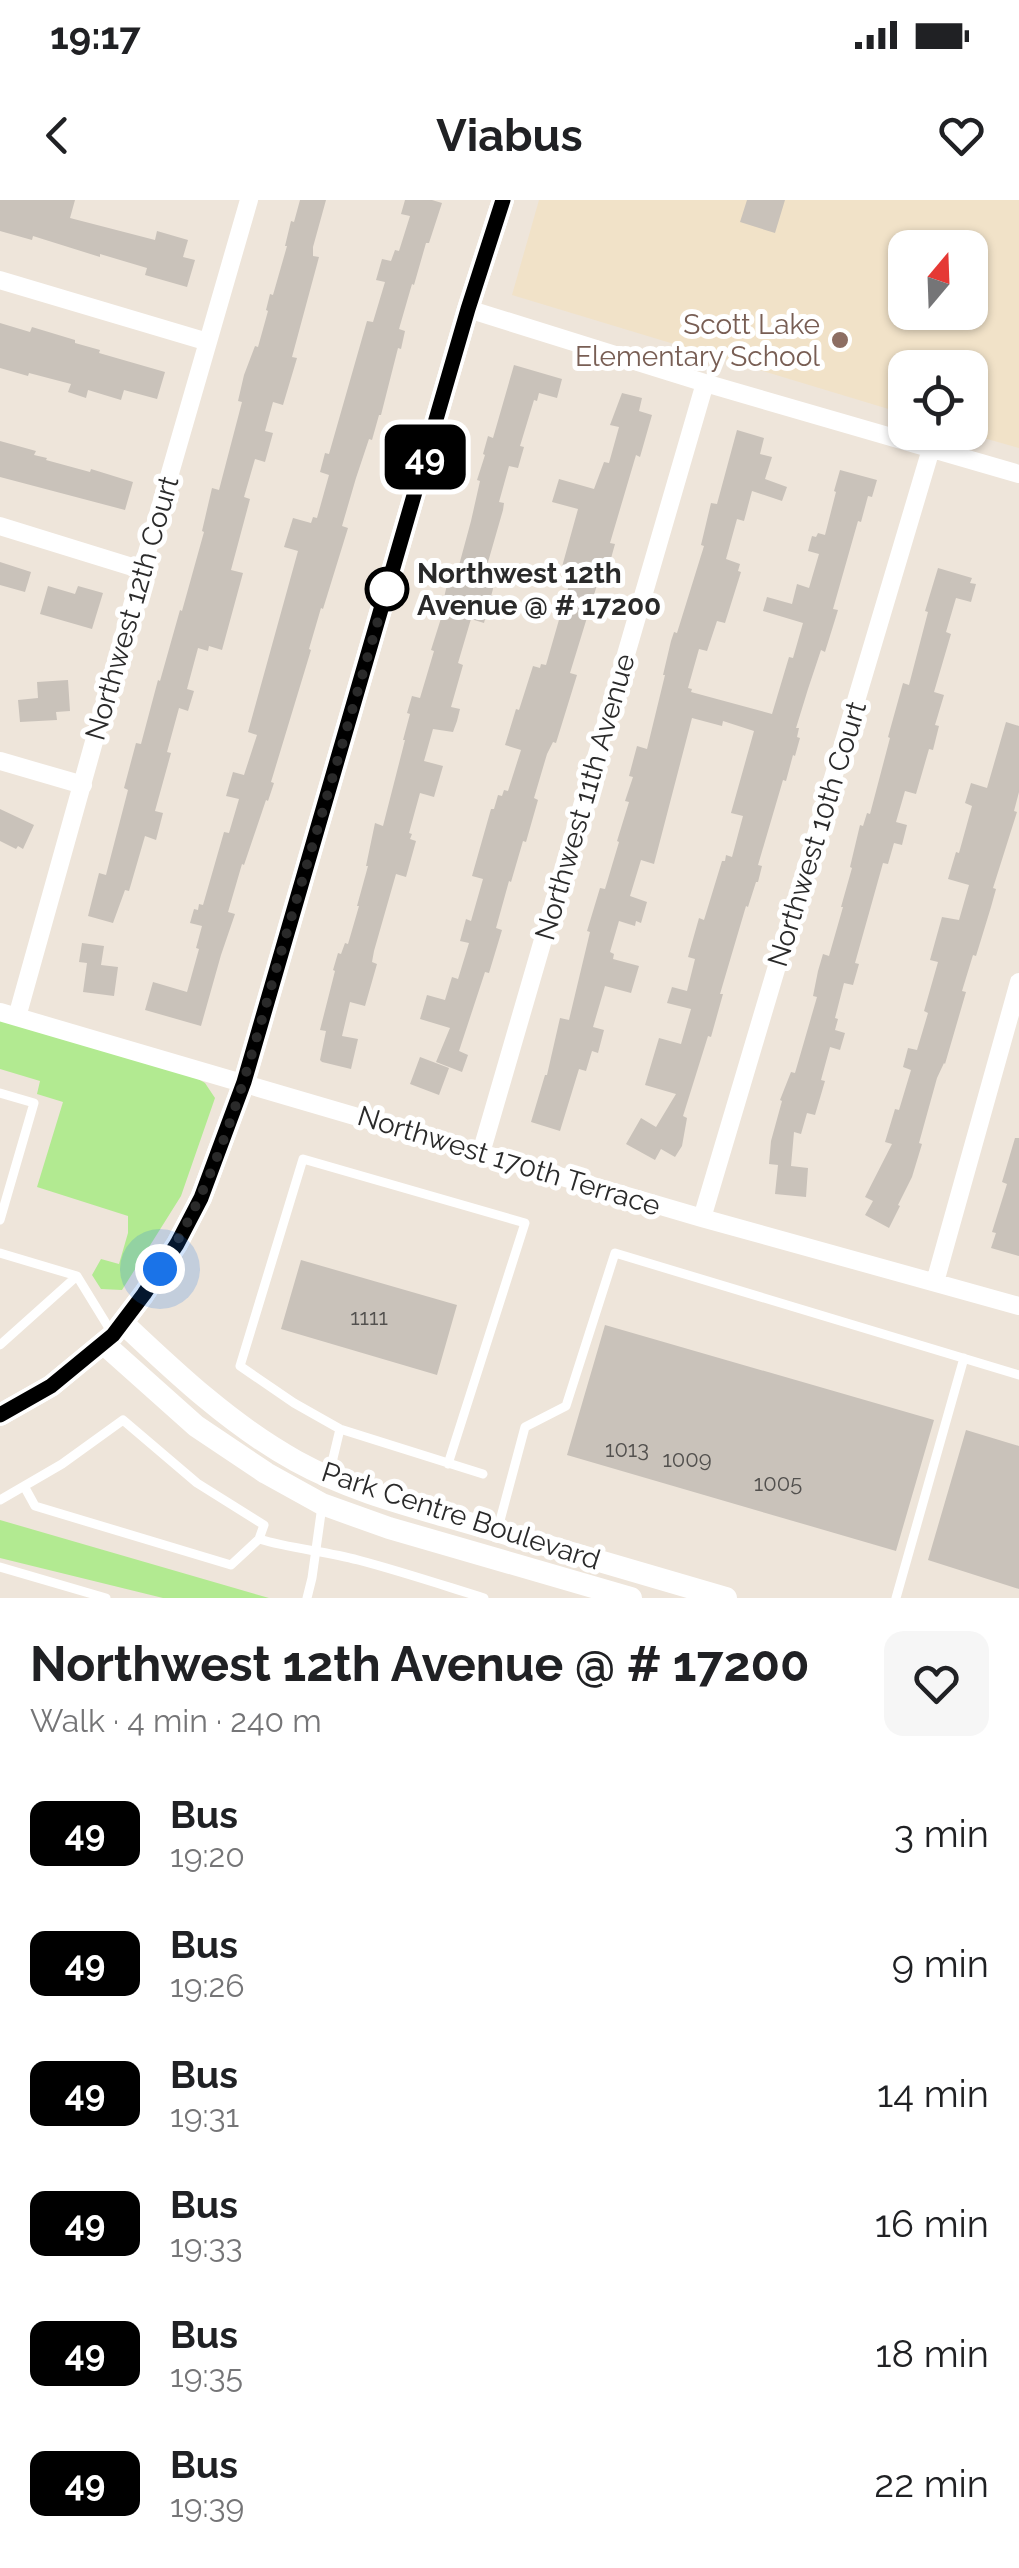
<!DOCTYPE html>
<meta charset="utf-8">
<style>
:root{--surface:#fff;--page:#f6f6f6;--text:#202124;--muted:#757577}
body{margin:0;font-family:Raleway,sans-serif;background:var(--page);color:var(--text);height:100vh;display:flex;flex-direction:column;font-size:38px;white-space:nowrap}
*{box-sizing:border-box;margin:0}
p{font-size:32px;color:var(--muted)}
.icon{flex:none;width:55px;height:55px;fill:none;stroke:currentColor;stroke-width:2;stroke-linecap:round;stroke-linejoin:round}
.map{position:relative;height:1398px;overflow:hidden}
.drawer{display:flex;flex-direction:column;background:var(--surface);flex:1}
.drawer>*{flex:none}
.badge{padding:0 20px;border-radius:15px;font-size:35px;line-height:65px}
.needle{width:65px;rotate:19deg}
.buttons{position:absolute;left:888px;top:30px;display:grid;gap:20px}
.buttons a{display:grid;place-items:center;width:100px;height:100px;border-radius:20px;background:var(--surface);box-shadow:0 2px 8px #0004;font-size:50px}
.you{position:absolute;width:50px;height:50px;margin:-25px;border:8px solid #fff;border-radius:50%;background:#1a73e8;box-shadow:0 0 0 15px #1a73e833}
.map>.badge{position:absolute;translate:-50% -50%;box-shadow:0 0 0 5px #fff}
.round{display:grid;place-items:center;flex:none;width:105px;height:105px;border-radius:20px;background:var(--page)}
.overview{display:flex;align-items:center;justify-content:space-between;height:170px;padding:0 30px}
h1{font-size:48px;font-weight:700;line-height:75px}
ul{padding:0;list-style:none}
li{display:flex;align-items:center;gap:30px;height:130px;padding:0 30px}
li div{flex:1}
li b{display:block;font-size:38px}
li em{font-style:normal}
li .badge{min-width:110px;font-weight:700;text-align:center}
.status{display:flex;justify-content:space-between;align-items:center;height:70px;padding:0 50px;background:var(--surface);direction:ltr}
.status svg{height:28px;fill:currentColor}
header{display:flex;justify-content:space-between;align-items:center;height:130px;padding:0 30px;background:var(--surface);font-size:45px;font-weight:700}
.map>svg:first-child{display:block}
</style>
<div class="status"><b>19:17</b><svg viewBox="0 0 49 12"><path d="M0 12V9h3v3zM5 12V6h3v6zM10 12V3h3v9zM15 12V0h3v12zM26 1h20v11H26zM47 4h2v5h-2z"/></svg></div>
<header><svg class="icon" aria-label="back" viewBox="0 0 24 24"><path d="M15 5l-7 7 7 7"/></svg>Viabus<svg class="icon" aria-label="heart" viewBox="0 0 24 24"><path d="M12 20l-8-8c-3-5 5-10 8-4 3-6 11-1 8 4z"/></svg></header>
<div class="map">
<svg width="1019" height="1398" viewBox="0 0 1019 1398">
<rect width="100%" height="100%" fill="#eee5da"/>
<path fill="#f1e2c8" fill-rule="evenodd" d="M539 0H1019V248L966 233 970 232V168H905V214L512 95ZM905 48H970V112H905Z"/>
<path fill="#b2ea91" d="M0 819 195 877 205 883 215 898 181 996 122 1090 101 1089 92 1075 101 1059 119 1064 128 1033V1016L37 987 63 902 37 894 40 881 0 869Z
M0 1320 269 1398H163L0 1358Z"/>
<path fill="#c9c2ba" d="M0 0H75L70 18 155 40 157 31 188 40 183 57 195 60 187 87 145 75 147 68 100 54V57L33 36 32 40 0 31Z
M300 0H326L313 47V56L319 57 292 157 297 158 283 205 273 202 265 231 273 233 265 262 255 259 244 297 250 299 231 370 243 373 222 450 209 446 208 451 198 448 187 489 194 491 188 511 179 508 167 552 171 553 155 611 163 613 156 640 145 636 129 691 125 690 113 723 88 716 99 673 106 675 128 590 124 588 136 543 141 544 158 480 160 481 180 410 182 411 204 332 202 331 212 288 219 290 242 202 238 201 244 175 255 146 258 147 268 111 266 110 270 94 273 95 287 46H285L291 21 294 22Z
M405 0H432L442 3 429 43H426L414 85 412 84 399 129 405 131 401 149 398 148 381 215H379L372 240 369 239 356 278 342 326 348 328 323 409 321 408 309 449 311 450 271 582 274 583 268 601 266 600 244 665 242 664 228 712 235 714 221 755 201 826 145 810 153 782 187 792 199 749 196 748 202 726 190 723 194 709 198 710 199 704 203 705 224 632 229 633 239 599 226 596 233 572 244 575 257 535 248 532 298 351 284 347 293 318 311 323 313 317 317 318 329 275 320 272 325 253 329 254 367 121 373 122 385 82 376 80 382 59 391 61 395 50 399 51 410 16 401 14Z
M747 0H785L775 33 740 22Z
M0 123 30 132 32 127 75 140V143L100 150 99 153 165 172 157 199 124 190 121 200 88 190 86 198 68 192 71 184 29 173 28 176 0 168Z
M514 165 562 179 557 198 539 193 537 201 534 200 520 246 524 247 518 268 509 266 499 302 504 303 503 310 484 376 486 377 485 382 494 385 484 423 471 419 458 463 463 465 451 507 460 509 457 521 453 532 433 529 424 561 443 566 434 597 420 593 409 633 412 634 410 639 416 641 406 677 396 674 374 751 372 762 377 764 365 806 350 802 342 836 358 839 351 869 322 862 320 860 326 831 320 830 335 771 333 770 338 753 341 754 345 743 348 744 359 706H357L368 666H366L375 623 383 626 405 540H403L410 514 407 513 412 496 420 498 434 451 431 450 443 412 441 411 451 367 458 369 471 321 480 281 477 280 485 255 483 254 488 236 493 238Z
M622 193 642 198 639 211 652 215 640 257 636 255 610 343 615 344 610 362 607 361 601 386 597 385 570 473 577 475 556 543 553 542 547 554 534 598 538 600 526 642 523 641 511 682 509 681 496 728 502 730 489 773 485 772 459 851 468 855 462 872 436 862 450 828 420 819 427 795 445 800 452 777 458 779 469 743 460 741 466 719 471 721 483 679 472 676 491 609H494L498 595 502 596 504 590 508 591 521 550 505 545 516 509 519 510 533 466 540 468 541 464 546 465 571 378 560 374 578 309 552 302 559 279 594 289 604 262 609 263 619 227 610 225Z
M737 230 764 238 760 254 772 257 765 279 787 287 782 301 752 291 744 321 737 319 726 359 740 364 738 371 741 372 725 423 717 421 707 451 699 449 688 488 692 489 691 492 772 514 789 457 793 458 803 423 763 411 767 397 792 404 797 384 809 388 819 354 808 351 810 343 812 336 816 337 818 333 825 335 836 292 834 291 840 270 877 280 872 297 868 296 861 322 858 321 833 409 838 410 825 452 821 450 808 489 796 528H799L797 537 800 538 795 556 793 555 786 581 783 580 758 665 762 666 758 682H756L748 707 746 706 720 794H723L711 837 708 836 683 916 687 918 682 946 675 957 661 949 655 960 626 944 641 918 656 927 676 894 645 885 659 838 681 844 691 809 667 803 672 787 687 791 695 759 688 757 699 718 704 720 722 661H725L726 655 732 657 743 616 731 613 754 531 723 521 722 526 692 518 654 664 641 660 630 696 647 702 641 723 636 721 635 726 619 721 610 752 614 754 613 759 639 766 631 793 605 786 593 827 604 830 598 853 592 851 586 871 579 869 560 931 531 922 545 875H547L560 818 569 820 590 732 587 731 600 688 605 689 619 642 617 641 629 602 625 601 633 577 629 576 637 546 647 549 665 475H663L671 441 674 432 677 433 704 346 701 345 711 303 717 304Z
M0 241 36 251 34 255 47 258 46 260 90 272 91 269 133 282 125 310 0 277Z
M0 362 31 372 25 392 0 385Z
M938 368 972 378 970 383 976 384 971 402 956 398 946 432 951 434 934 492 944 495 935 525 939 526 933 550 929 549 916 594 905 591 896 622 907 625 902 645 894 643 888 664 883 663 855 763 859 764 853 785 844 783 835 818 838 819 835 830 845 833 840 850 830 847 821 880 825 881 815 915 807 913 801 934 794 932 791 966 808 968 806 997 775 994 778 965 769 964 771 941 782 901 780 900 791 872 795 873 817 797 813 796 818 771 823 754 829 756 843 707H841L852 668 850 667 860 625 863 626 867 613 870 614 890 538 888 537 903 483 909 485 928 412 925 411Z
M48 386 75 394 78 386 103 393 92 429 40 414Z
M68 480 70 511 56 512 57 520 20 522 18 500 38 498 37 482Z
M1006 522 1019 526V592L1014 611 1017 612 993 688 996 689 991 707 976 756 973 755 962 791 966 792 945 864 944 863 937 878 919 943 922 944 912 977 898 1005 900 1006 889 1028 865 1015 873 1001 865 997 892 944 885 942 895 909 899 910 911 870 903 867 908 848 917 850 928 813 924 811 938 762 930 760 942 717 959 720 969 685 948 679 956 652 959 653 972 606 965 603 971 583 987 588Z
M0 609 34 625 23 649 18 646 16 649 0 641Z
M82 743 104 746 101 765 118 767 114 796 83 792 87 763 79 762Z
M420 857 449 868 439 895 410 884Z
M1015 938H1019V1056L991 1048 996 1033 992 1032 1007 984 1002 982Z
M301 1060 457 1105 437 1175 281 1129Z
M605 1125 934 1220 896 1351 567 1255Z
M966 1230 1019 1246V1389L928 1360Z"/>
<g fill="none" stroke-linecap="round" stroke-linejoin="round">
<path stroke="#fff" stroke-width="9" d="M0 893 34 903 0 1020
M0 1053 77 1076 112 1133
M0 1145 77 1076
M448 1264 525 1023 303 959 240 1166 294 1203 340 1229 483 1274
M329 1275 340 1229
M24 1286 35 1306 231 1365 259 1339
M0 1300 62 1264 123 1220 197 1283 264 1325 259 1339C292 1349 325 1351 358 1360 400 1371 442 1385 484 1398
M498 1328 525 1227 566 1206 615 1053 1019 1175
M0 1367 106 1398
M307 1398 312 1378 322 1306
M896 1398 964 1158"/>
<path stroke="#fff" stroke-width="18" d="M0 80 208 142
M468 109 705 183 1019 274
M0 326 142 370
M0 561 83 585
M0 812 702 1018 1019 1106
M17 817 142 370 249 0
M481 953 705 183
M702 1018 931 249
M935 1082 1019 782"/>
<path stroke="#fff" stroke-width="22" d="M123 1123C176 1173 231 1225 296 1261 352 1292 415 1307 476 1325 559 1349 643 1374 726 1398
M103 1143 196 1226 266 1273 322 1304 389 1328 631 1398
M0 1215 51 1186 113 1135 144 1094 177 1044 201 998 244 883 468 109 503 0"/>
</g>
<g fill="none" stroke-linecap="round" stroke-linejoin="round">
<defs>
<path id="line" d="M0 1215 51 1186 113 1135 144 1094 177 1044 201 998 244 882 468 109 503 0"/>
</defs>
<use href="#line" stroke="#fff" stroke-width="22"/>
<use href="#line" stroke="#000" stroke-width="15"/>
<path stroke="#2a2a2a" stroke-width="10" stroke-dasharray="0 18" d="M160 1069C222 975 249 863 280 756 316 634 352 512 387 389"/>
</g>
<circle fill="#8d6e63" stroke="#fff" stroke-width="4" cx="840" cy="140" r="10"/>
<circle fill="#fff" stroke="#000" stroke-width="5" cx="387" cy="389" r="20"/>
<g text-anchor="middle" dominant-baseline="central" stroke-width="10" stroke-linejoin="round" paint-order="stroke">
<g font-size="22" fill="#52504e">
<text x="369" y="1117">1111</text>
<text x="627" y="1249">1013</text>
<text x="687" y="1259">1009</text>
<text x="778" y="1283">1005</text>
</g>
<g font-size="28" fill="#785e54" stroke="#fff" text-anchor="end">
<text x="820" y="124">Scott Lake<tspan x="820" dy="32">Elementary School</tspan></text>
</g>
<g font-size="28" font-weight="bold" fill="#2a2a2a" stroke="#fff" text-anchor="start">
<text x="417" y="373">Northwest 12th<tspan x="417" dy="32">Avenue @ # 17200</tspan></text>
</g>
<g font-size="28" fill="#2a2a2a" stroke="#fff">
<text transform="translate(132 408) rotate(-74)">Northwest 12th Court</text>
<text transform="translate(585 597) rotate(-74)">Northwest 11th Avenue</text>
<text transform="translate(817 634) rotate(-73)">Northwest 10th Court</text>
<text transform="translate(509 961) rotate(17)">Northwest 170th Terrace</text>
<text transform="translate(461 1316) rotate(18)">Park Centre Boulevard</text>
</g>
</g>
</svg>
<div class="buttons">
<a><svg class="needle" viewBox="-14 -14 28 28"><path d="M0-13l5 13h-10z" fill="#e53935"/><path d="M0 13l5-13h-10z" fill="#757577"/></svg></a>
<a><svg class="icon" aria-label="locate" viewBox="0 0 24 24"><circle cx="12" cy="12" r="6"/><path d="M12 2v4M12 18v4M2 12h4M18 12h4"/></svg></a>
</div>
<div class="you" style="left:160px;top:1069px"></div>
<b class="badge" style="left:425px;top:257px;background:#000;color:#fff">49</b>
</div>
<section class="drawer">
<div class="overview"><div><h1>Northwest 12th Avenue @ # 17200</h1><p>Walk · 4 min · 240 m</p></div><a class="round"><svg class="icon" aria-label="heart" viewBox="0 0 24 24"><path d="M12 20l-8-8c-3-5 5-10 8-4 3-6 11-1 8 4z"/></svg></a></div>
<ul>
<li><span class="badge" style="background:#000;color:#fff">49</span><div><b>Bus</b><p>19:20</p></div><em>3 min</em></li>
<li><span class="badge" style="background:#000;color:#fff">49</span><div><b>Bus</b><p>19:26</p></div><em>9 min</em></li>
<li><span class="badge" style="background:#000;color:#fff">49</span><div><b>Bus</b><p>19:31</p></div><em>14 min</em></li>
<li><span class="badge" style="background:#000;color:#fff">49</span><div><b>Bus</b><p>19:33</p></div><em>16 min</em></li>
<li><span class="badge" style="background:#000;color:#fff">49</span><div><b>Bus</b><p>19:35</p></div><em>18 min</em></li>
<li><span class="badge" style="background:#000;color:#fff">49</span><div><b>Bus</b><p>19:39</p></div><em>22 min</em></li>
</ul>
</section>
